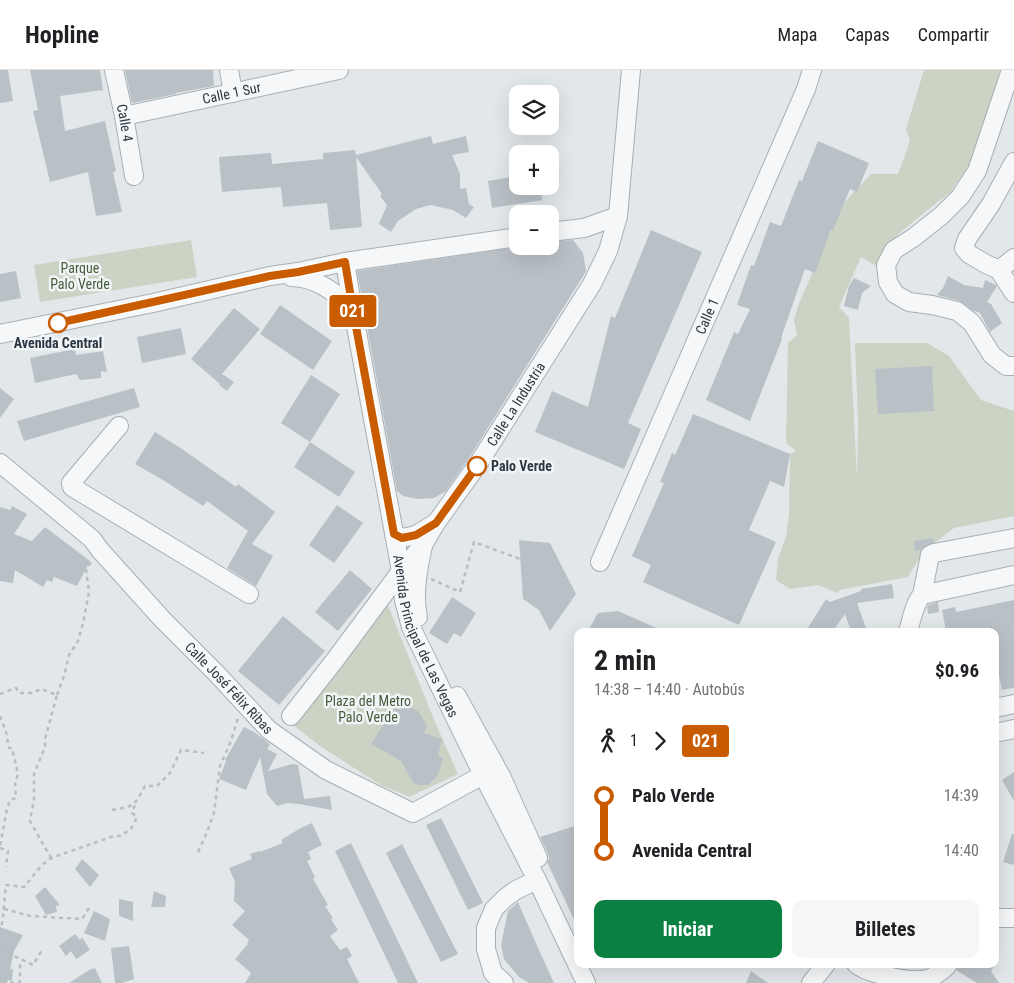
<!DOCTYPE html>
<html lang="es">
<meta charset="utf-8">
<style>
:root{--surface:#fff;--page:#f6f6f6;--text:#202124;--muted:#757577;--line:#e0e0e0;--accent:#0b8043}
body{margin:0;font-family:"Roboto Condensed",sans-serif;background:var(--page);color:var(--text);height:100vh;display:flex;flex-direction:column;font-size:19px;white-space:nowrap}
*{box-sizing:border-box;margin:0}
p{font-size:16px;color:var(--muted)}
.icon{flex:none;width:28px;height:28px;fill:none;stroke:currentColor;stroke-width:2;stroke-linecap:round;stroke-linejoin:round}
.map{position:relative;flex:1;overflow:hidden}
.side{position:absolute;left:574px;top:558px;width:425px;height:340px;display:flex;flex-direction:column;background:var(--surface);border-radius:10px;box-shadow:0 5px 20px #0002}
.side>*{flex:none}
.badge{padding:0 10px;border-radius:4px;font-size:18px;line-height:32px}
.buttons{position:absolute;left:509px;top:15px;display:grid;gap:10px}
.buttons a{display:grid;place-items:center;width:50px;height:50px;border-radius:10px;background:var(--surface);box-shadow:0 5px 20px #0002;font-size:25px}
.map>.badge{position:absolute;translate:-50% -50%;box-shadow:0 0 0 2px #fff}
.legs{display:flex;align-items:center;gap:8px;height:55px;padding:0 20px;font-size:16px}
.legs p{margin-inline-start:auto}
.overview{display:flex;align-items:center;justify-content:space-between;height:85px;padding:0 20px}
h1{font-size:28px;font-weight:700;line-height:38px}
.primary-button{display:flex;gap:10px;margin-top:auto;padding:10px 20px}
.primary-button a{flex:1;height:58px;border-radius:10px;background:var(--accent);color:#fff;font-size:20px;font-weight:700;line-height:58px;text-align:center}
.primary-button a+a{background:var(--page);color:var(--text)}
ul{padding:0 20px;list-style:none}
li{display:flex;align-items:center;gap:18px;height:55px;font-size:19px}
li i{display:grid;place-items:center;width:8px;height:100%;margin:0 6px;background:currentColor}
li i::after{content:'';width:12px;height:12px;margin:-6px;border:4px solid;border-radius:50%;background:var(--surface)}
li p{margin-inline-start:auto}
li:first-child i{background:linear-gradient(#0000 50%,currentColor 0)}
li:last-child i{background:linear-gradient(currentColor 50%,#0000 0)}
header{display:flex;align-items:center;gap:30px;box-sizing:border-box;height:70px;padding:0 25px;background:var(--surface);border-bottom:1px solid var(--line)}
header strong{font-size:24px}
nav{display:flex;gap:28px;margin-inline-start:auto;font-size:18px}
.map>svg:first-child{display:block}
</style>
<header>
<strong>Hopline</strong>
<nav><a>Mapa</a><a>Capas</a><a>Compartir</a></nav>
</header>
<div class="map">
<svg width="1014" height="913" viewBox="0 0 1014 913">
<rect width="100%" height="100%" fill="#e2e7ea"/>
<path fill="#cbd3c4" d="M924 0H1000L996 20 974 89 950 122 898 164 876 196 861 187 839 237 849 248 857 408 858 353 855 273H927L949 286 981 330 1014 341V446L954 458 923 482 908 507 839 520 838 523 818 515 790 519 776 510 778 489 786 467 789 444 790 384 796 381 786 373 788 273 797 265 794 250 799 233 843 134 871 104H898L910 71 906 59Z
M191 170 197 207 40 232 34 195Z
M385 528 435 652 458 704 409 727 379 714 320 676 288 651Z"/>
<path fill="#bac1c6" d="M0 0H8L13 31 0 33Z
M30 0H100L103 20 60 26 65 61 105 51 116 101 113 102 122 142 96 146 88 102 50 112 33 41 38 40Z
M125 0H213L214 16 176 23V24L132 33Z
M431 66 433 74 466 66 469 82 452 85 460 104V119L466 118 469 134 474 137 466 148 453 140 430 135 416 139 398 151 391 162 379 154 387 135 380 126 382 124 356 87 362 157 330 160 327 133 283 137 281 117 222 122 219 87 271 83 272 94 323 89V83L355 80 356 85Z
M818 71 869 93 857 122 850 119 833 160H831L815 203 805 199 781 268 782 269 750 351 706 330 734 262 738 264 750 239 737 235 751 195 754 196 770 152 781 156 799 110 802 111Z
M518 106V116H540L542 130 492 138 488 111Z
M651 160 702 182 628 353 641 359 624 399 535 362 552 321 588 337 611 246 615 248Z
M573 170 583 183 586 201 585 203 469 388 446 421 434 428 418 429 403 426 397 421 357 201 523 176H550V172Z
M16 201 21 228 0 232V204Z
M948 206 964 215 983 218 985 210 996 215 997 216 987 232 991 234 1002 253 990 262 980 243 972 240 960 231 937 225 943 218Z
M854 208 871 216 862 223 858 240 844 236 849 216Z
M280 235 332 271 313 300 260 264Z
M234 238 260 259 222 304 234 312 227 321 219 315 220 314 191 289Z
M181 258 186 284 142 293 137 267Z
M75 279 76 285 103 281 107 302 101 301V308L80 310 76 304 35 313 30 288Z
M932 296 934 341 878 344 875 299Z
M311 305 340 324 310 372 281 353Z
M0 318 14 329 0 348Z
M134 318 140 337 24 371 17 351Z
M693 344 790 384 784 417 770 411 749 460 776 472 739 555 643 512 651 495 632 486 664 413 660 412 672 383 675 385Z
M155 362 182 379 236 417 238 414 275 442 252 474 273 486 256 516 227 498 248 461 207 431 203 436 163 410 135 394Z
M310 372 355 402 339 427 294 397Z
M337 435 363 453 334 493 309 475Z
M12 436 27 444 14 464 32 471 45 457 90 491 77 516 54 507 52 512 47 510 43 517 15 500 13 513 0 511V437L10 440Z
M933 468 934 472 925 476 921 480 915 481 914 471Z
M519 470 550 473 576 524 550 561 539 540 523 529Z
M350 500 372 519 338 561 315 542Z
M892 514 894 528 857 533 867 561H851L845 544 833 561H806L826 529 830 532 861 521V519Z
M452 527 476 543 461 567 454 563 447 574 429 563Z
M1014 530V618L1002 620 995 587V561H973L972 559 958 561H946L942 540 955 537 956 542Z
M938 532 939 542 928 544 927 537 928 535Z
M618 541 663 561H588L598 543Z
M283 546 325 581 279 635 238 601Z
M399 630 419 642 427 656 424 663 442 669 438 686 443 688 439 702 435 709 428 715H417L413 712 401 691 371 674Z
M244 657 254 662 270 674 267 679 277 684 268 701 292 694 298 695 304 729 330 726 332 740 299 734 288 733 277 736 267 724 260 687 246 720 219 709 226 691 225 690Z
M1014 702V731L1002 710Z
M441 748 483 833 468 840 426 755Z
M312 753 322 775 308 782 311 789 307 791 315 807 313 809 328 835 325 836 333 848 331 849 338 860 330 866 340 880 347 877 352 886 347 889 359 913H245L251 903 235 889 248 874 247 873 249 870 232 855 245 841 234 831 235 812 229 798 252 789 250 784 259 781 260 782 283 773 281 770 299 759Z
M575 756 578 786V858L547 792 549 789 548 784 540 767Z
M1012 764H1014V795L1003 792Z
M351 773 418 913H398L335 781Z
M402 774 458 884 441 892 386 783Z
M82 789 99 805 90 817 75 799Z
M45 817 60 835 56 836 57 842 46 845 35 826Z
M154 821 166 826 165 837H151Z
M119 829 133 832V851L119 846Z
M518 832 539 880 554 913H529L519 907 504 889 501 875 508 841Z
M94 841 110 849 105 871 84 863Z
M0 857 23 865 14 881 10 900 13 899 12 911 8 910 7 913H0Z
M75 864 80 870 82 867 90 880 76 889 71 881 66 886 59 876Z
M129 876 134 909 122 913H115L111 878Z
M960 894H996L991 901 999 913H977L956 900Z
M95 898 102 913H69L89 900Z
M751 901 768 913H746Z"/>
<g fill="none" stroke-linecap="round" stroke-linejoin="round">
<defs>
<g id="minor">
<path id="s1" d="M114 0 124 46 134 106"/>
<path d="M229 0 233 23"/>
<path d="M1011 0 977 101 960 127 942 145 913 168 894 180 886 195 888 212 895 224 909 232 932 235 957 241 972 253 992 285 1006 296H1014"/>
<path id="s2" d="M124 46 339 0"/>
<path d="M1014 92 991 134 967 169 964 178 969 184 986 194 999 200 1014 223"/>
<path d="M550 162 584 158 618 146"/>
<path id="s3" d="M345 192 353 240 401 501 404 530 411 557 483 705 537 810 586 913"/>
<path d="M999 200 1014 188"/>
<path d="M291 207C316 207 336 222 353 240"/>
<path d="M0 264 153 233 270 206 298 202 345 192 518 167"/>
<path d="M119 356 71 413 72 417 249 524"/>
<path id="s4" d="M0 393 92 469 100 480 162 549 217 604 269 660 326 700 413 743 483 705 501 706"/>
<path d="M394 464 402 468 416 465 434 454"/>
<path id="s5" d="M600 492 762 120 806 19 812 0"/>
<path d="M922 525 930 485 934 483 1014 468"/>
<path d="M418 547C413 523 418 499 423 476"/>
<path d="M908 561C912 549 914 534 922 525L1014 505"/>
<path d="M457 626 501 706 538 788"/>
<path d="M995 638 1014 634"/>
<path id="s6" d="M291 646 335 590 401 501 423 475 436 453 478 394 592 214 608 181 618 146 631 0"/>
<path d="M995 663 1014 659"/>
<path d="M995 848H1014"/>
<path d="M856 894C868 904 911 913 927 909 933 908 941 901 946 897L948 894"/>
<path d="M504 913 493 903 486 879V858L494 839 505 828 516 820 537 810"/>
<path d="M811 913 826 894"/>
</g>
</defs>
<use href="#minor" stroke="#a7afb4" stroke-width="20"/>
<path stroke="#b8bdc1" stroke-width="2.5" stroke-dasharray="4 4" stroke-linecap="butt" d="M431 509 460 522 474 472 520 489
M0 624 16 618 19 623H32L41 619 57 625 45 669V677L34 704V729L30 751 51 788
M57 625 64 606 69 585 78 571 83 553 89 522 86 499 92 491
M0 646 6 662 9 678H12L18 704 15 714 16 728 10 730 7 739 0 776
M112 740C135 736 134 736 145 716H157L170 703 181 680 204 683
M0 778 8 781 6 797
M198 782 208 760 214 743 220 696 231 671 238 648
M4 839 30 846 82 849 89 838
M0 863C4 847 4 831 6 815L24 817 42 795 51 788 114 766H120L131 759 137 747 132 743 136 732
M0 880 23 890 33 895 42 880
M10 913 18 912
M18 913 20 912V894L23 890"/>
<use href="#minor" stroke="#f5f7f8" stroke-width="18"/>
</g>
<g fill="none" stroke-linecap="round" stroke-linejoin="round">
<defs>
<path id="line-1" d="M58 253 270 206 298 202 345 192 353 240 394 464 402 468 416 465 436 453 477 396"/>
</defs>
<use href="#line-1" stroke="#fff" stroke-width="11"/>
<use href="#line-1" stroke="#c95b00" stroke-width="8"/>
</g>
<g fill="#fff" stroke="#c95b00" stroke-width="2.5">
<circle cx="58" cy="253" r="9"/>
<circle cx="477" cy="396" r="9"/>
</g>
<g text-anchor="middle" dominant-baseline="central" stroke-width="5" stroke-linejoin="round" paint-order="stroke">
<g font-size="14" fill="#2b3741" stroke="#f2f5f7">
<text stroke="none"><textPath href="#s2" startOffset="110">Calle 1 Sur</textPath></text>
<text stroke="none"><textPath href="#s1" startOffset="54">Calle 4</textPath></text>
<text stroke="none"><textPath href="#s5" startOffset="268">Calle 1</textPath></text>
<text stroke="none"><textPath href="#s6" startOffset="385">Calle La Industria</textPath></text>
<text stroke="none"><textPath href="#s3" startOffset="384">Avenida Principal de Las Vegas</textPath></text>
<text stroke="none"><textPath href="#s4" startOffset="322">Calle José Félix Ribas</textPath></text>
</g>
<g font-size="14" fill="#465c39" stroke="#f2f5f7">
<text x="80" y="198">Parque<tspan x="80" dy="16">Palo Verde</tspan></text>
<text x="368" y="631">Plaza del Metro<tspan x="368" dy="16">Palo Verde</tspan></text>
</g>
<g font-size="14" font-weight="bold" fill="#2b3741" stroke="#f2f5f7">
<text x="58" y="273">Avenida Central</text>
<text x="491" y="396" text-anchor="start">Palo Verde</text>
</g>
</g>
</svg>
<div class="buttons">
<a><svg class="icon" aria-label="layers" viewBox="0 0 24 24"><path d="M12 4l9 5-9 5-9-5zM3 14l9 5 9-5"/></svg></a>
<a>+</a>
<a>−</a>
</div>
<b class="badge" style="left:353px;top:241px;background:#c95b00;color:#fff">021</b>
<section class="side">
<div class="overview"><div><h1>2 min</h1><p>14:38 – 14:40 · Autobús</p></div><b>$0.96</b></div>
<div class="legs"><svg class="icon" aria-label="walk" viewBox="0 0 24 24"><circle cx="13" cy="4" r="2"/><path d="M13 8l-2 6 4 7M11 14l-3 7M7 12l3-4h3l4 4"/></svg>1<svg class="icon" aria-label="forward" viewBox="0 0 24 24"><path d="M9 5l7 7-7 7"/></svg><b class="badge" style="background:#c95b00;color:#fff">021</b></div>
<ul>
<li><i style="color:#c95b00"></i><b>Palo Verde</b><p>14:39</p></li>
<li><i style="color:#c95b00"></i><b>Avenida Central</b><p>14:40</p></li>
</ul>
<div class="primary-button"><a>Iniciar</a><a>Billetes</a></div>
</section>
</div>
